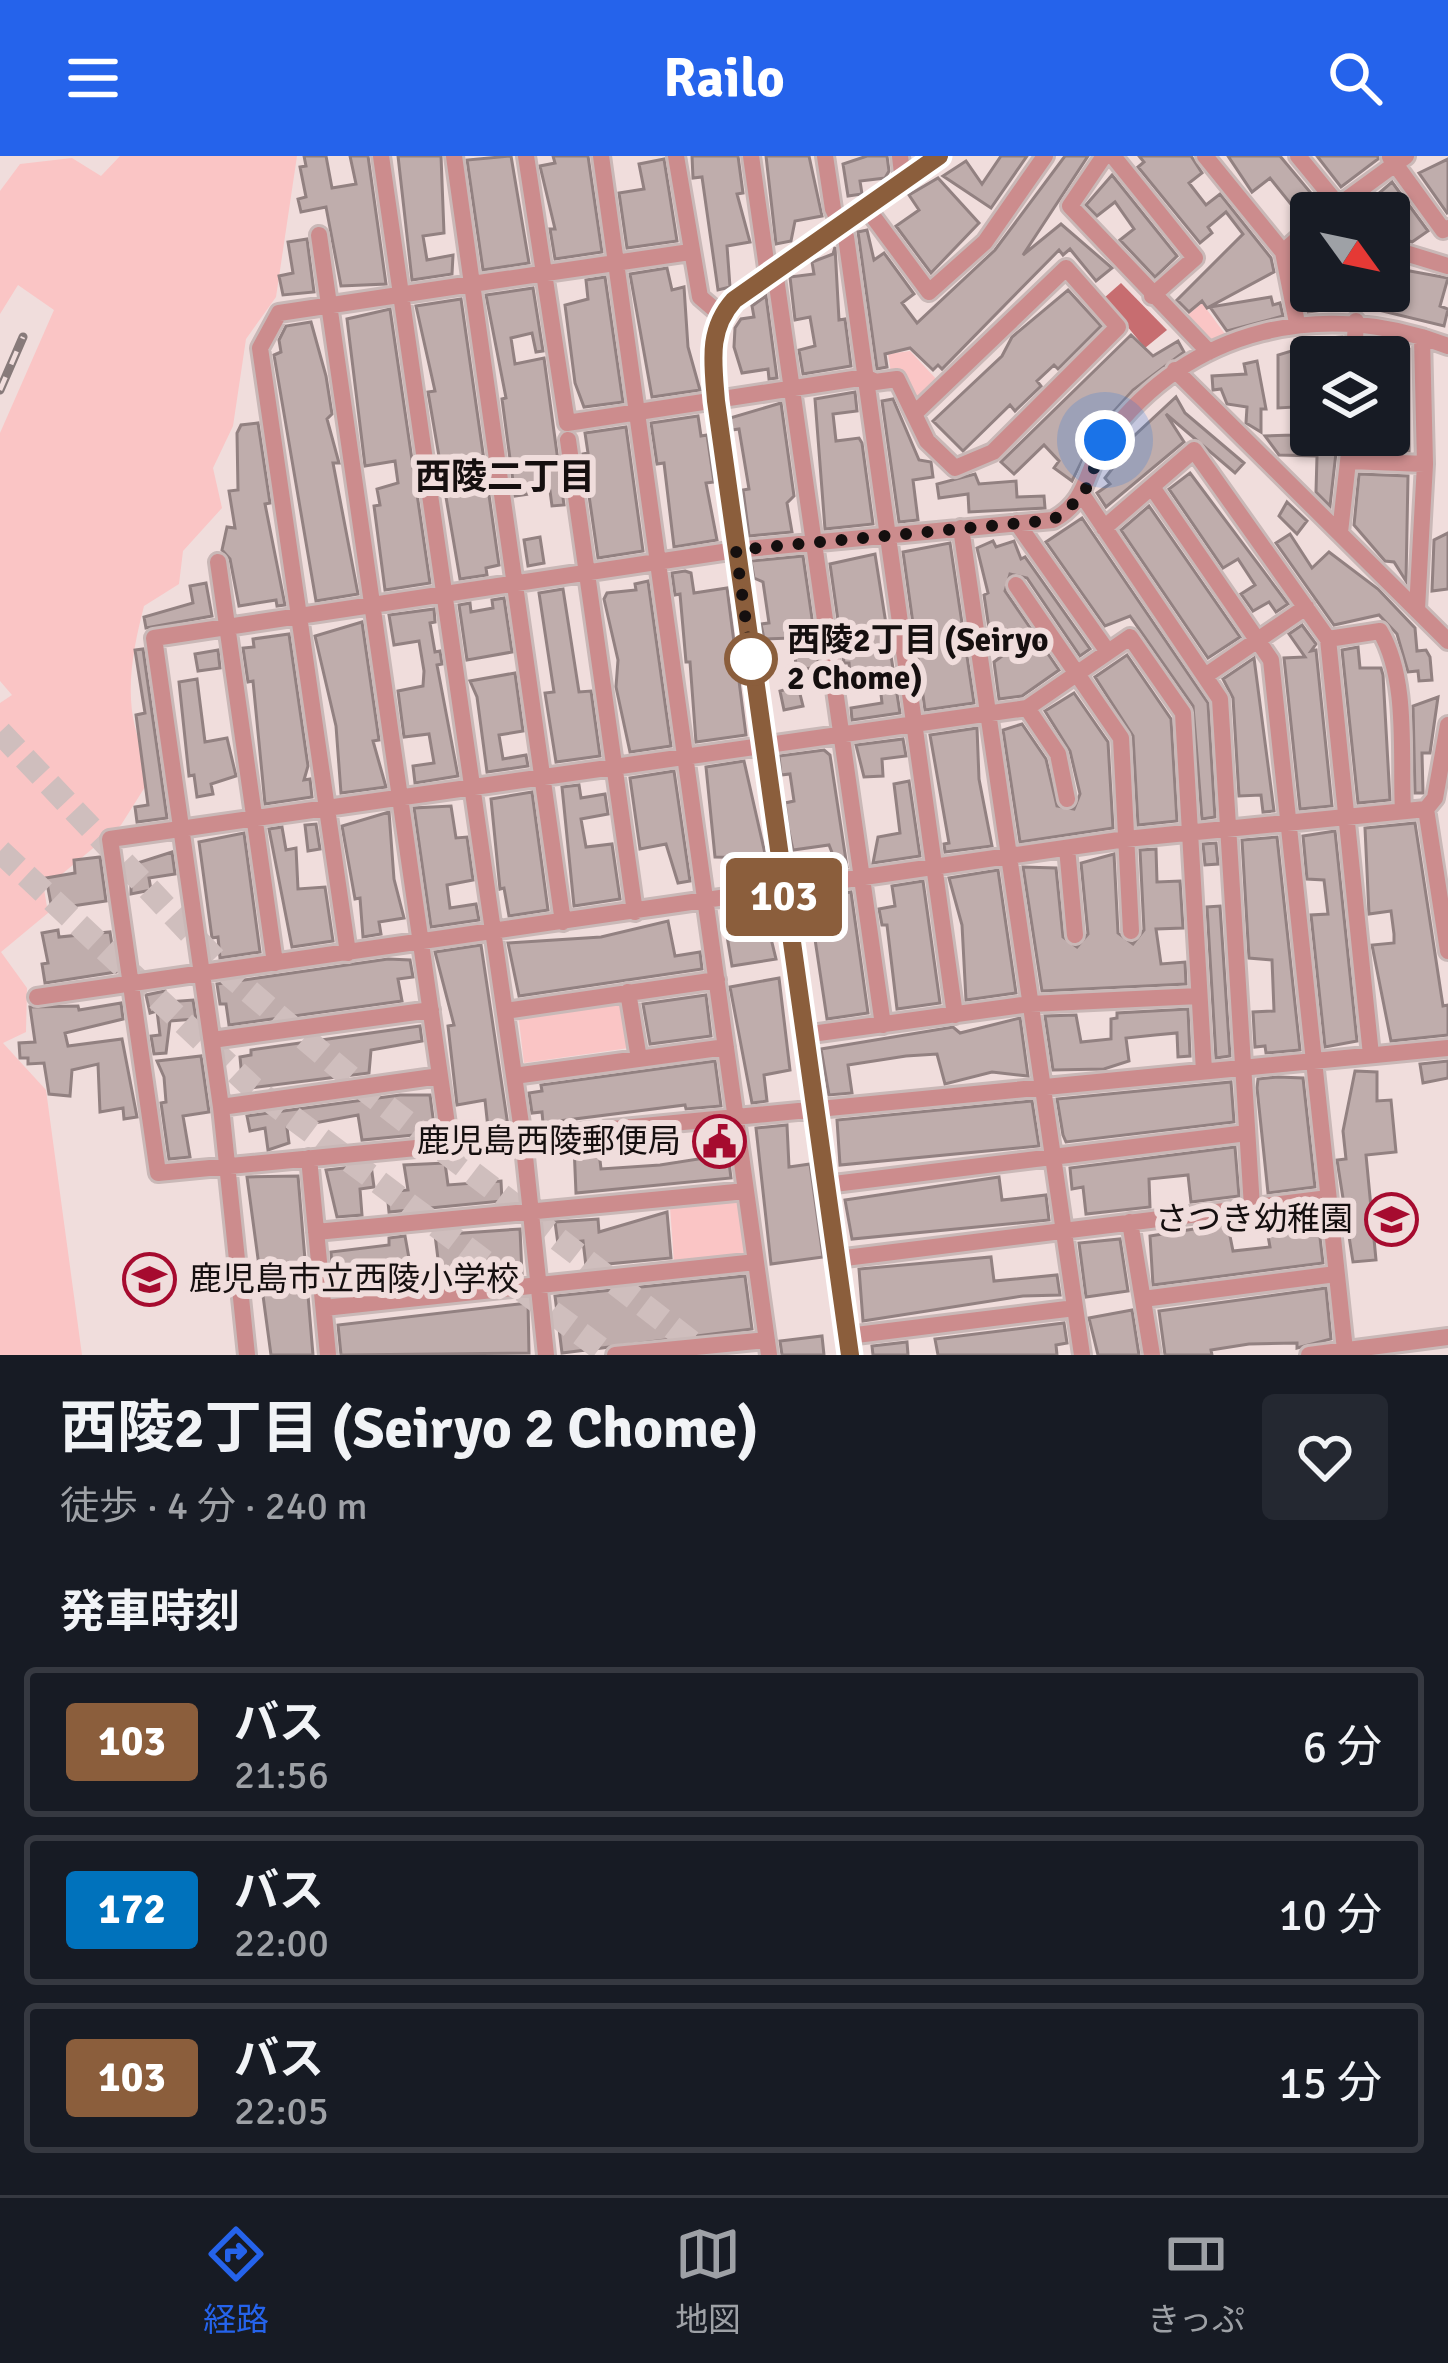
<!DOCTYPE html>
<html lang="ja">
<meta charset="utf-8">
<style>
:root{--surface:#171b24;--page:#242831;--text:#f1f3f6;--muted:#9ea1a6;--line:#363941;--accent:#2563eb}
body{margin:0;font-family:Signika,"Noto Sans JP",sans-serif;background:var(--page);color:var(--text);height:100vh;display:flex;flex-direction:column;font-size:45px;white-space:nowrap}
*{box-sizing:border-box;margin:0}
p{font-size:39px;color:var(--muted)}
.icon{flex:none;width:66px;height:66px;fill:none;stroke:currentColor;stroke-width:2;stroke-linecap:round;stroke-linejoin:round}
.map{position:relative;height:1199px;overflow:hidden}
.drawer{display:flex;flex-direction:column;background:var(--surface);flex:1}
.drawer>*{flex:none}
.badge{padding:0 24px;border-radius:9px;font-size:42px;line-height:78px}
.needle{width:78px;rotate:123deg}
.controls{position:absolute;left:1290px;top:36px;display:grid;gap:24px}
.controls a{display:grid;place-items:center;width:120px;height:120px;border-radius:12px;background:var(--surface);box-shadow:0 3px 9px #0004;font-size:60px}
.you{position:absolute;width:60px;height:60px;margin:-30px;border:9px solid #fff;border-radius:50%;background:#1a73e8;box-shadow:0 0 0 18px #1a73e833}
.map>.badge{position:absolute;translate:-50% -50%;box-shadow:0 0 0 6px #fff}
h2{padding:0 60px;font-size:45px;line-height:108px}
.round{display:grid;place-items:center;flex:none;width:126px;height:126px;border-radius:12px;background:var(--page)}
.overview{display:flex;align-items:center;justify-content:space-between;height:204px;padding:0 60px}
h1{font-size:57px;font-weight:700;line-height:90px}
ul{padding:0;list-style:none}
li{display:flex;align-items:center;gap:36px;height:150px;margin:0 24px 18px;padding:0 36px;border:6px solid var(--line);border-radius:12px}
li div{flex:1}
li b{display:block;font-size:45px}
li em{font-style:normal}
li .badge{min-width:132px;font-weight:700;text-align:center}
header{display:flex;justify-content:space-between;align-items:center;height:156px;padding:0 60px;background:var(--accent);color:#fff;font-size:54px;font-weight:700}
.tabs{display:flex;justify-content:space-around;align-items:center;height:168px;border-top:3px solid var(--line);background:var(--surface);font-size:33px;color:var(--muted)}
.tabs a{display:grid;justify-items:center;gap:6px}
.tabs .current{color:var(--accent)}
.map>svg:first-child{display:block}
</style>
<header><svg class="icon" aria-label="menu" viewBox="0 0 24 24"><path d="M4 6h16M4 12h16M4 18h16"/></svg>Railo<svg class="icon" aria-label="search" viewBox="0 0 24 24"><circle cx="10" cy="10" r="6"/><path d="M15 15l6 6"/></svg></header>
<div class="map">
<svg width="1448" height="1199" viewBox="0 0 1448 1199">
<rect width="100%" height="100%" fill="#f0dddc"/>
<path fill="#fac5c5" d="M120 0H297L276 141 246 183 233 270 213 312 222 352 183 395 179 428 144 450C129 508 120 565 155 615L121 669 44 733 48 757 1 796 27 832 26 876 3 887 46 934 82 1199H0V547L12 539 0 525V277L54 154 18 129 0 158V35L20 8 72 2 101 20Z
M1202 147 1228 182 1208 187 1182 164Z
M910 195 939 226 922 243 913 242 902 216 891 217 888 198Z
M622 842 629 892 524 907 518 857Z
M737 1046 742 1048 748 1098 674 1107 670 1051Z"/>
<path fill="#c76d70" d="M1121 127 1167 174 1145 192 1104 142Z"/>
<path fill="#bfadac" stroke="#928181" stroke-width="3" d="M304 0H326L332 32 356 28 350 0H368L386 128 341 130 326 51 301 56 298 43 306 41 300 11 306 10Z
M398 0H441L444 77 423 80 427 104 453 99 452 118 412 124Z
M511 0 529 107 483 114 467 4Z
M553 0H588L602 96 555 103 550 73H555L540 10 555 7Z
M692 0H738L743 37 737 38 750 86 727 90 730 131 718 134 702 21 693 22Z
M766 0H809L822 60 795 65 791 85 776 88Z
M867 0H887L889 15 885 22 860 25 862 38 848 40 843 8Z
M1001 0H1027L991 52 943 20 966 5 982 28Z
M1065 0H1088L1023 99 1061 68 1112 112 1096 125 1070 93 1063 99 1059 94 942 213 938 209 933 214 910 192 885 198 887 211 877 213 858 76 867 74 874 104 884 97 914 138 902 147 917 167 995 94Z
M1139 0H1191L1202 17 1189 27 1206 49 1220 38 1271 102 1274 116 1207 152 1202 145 1189 156 1177 144 1243 78 1226 56 1208 71 1212 77 1200 87 1138 11 1144 6Z
M1228 0H1280L1320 48 1302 62 1270 22 1252 36Z
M1317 0H1378V3L1341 31Z
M664 3 677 85 627 92 619 37 644 33 639 8Z
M1448 3V56L1447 57 1419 17Z
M1112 19 1177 100 1155 121 1120 84 1134 73 1115 46 1097 60 1086 49Z
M938 22 979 67 931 117 896 70 919 54 909 39Z
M1392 26 1428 75 1412 86 1404 83 1389 57H1356Z
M307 83 314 136 283 139 279 120 293 117 288 86Z
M1311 88V117L1301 119 1297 101Z
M835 91 839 164 845 163 851 210 803 218 799 194 815 190 810 161 795 164 790 121 814 118 812 106 833 98Z
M667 112 672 134 684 131 688 191 700 234 652 241 630 118Z
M1399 113 1448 122 1440 150 1448 153 1444 170 1358 149 1308 156 1305 135H1394Z
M605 121 623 246 584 251 575 227 565 149 588 143 586 124Z
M533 132 543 195 536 196 532 177 511 182 515 208 544 202 564 349 552 350 550 335 515 340 502 243 506 242 486 139Z
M1068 134 1101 170 1058 213 1054 209 1037 225 1041 230 1015 255 1010 249 963 295 933 265 1002 200 1012 181Z
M766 140 777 222 769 223 768 213 742 217 734 191 735 172 741 163 754 161 752 150Z
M1271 141 1273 149 1280 147 1283 160 1227 175 1210 151Z
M461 143 499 409 486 412 487 419 460 423 428 236 435 235 416 150Z
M390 153 430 427 385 434 374 350 380 349 377 333 398 327 395 305 365 310 347 163Z
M311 166 326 220 332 258 327 263 339 307H333L358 438 316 445 274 199 281 196 279 184 286 170Z
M1131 179 1153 200 1178 185 1184 196 1133 234 1097 274 1072 325 1054 312 1059 305 1044 289 1014 318 1001 306Z
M1342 181 1341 201H1311V279H1338L1330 350 1316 336 1317 300 1279 299 1265 280 1293 279 1294 251 1278 252V199L1295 194V184Z
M1368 187 1409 193V295L1362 293 1363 285 1389 281V201H1367Z
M1257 205 1266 253H1261V276L1246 267 1247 251 1227 248 1221 233 1213 234 1212 220 1246 218 1244 208Z
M855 236 857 255 833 258 836 285 859 282 862 287 873 368 825 373 815 243Z
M1176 241 1185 257 1244 307 1235 317 1166 258 1184 286 1106 351 1097 337 1110 328 1105 322 1122 300 1121 292Z
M893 243 919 304 931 306 933 321 913 324 918 364 899 366 882 245Z
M781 247 794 340 787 347 792 376 749 380 743 334 749 333 739 273 732 274 730 262Z
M698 260 701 280 707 279 714 326 706 327 717 384 674 391 664 307 657 308 651 267Z
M258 267 270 347 265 348 285 449 277 450 276 444 239 450 230 403 222 394 227 371 235 372 229 335 238 334 237 277 241 269Z
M626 271 643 395 598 402 583 298 588 297 585 277Z
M1190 317 1288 448 1276 456 1269 446 1253 455 1241 438 1255 429 1238 403 1223 412 1169 333Z
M975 318 979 328 1016 325 1017 341 1044 340 1045 352 969 356 968 338 939 342 937 328Z
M1359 318 1408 320 1406 425 1394 406 1385 405 1354 369Z
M1287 346 1307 365 1297 378 1279 360Z
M1149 350 1240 481 1208 502 1121 374Z
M1082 362 1208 547 1215 661 1202 663 1193 550 1130 460 1105 470 1046 386Z
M1448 377V433L1432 435 1434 384Z
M1290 378 1312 412 1329 396 1378 433 1415 472 1417 495 1426 494 1430 501 1432 524 1419 525 1418 515 1408 516 1397 478 1379 459 1334 469 1276 387Z
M540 381 544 407 528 410 524 384Z
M993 385 996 391 1014 385 1021 403 1025 401 1090 493 1080 500 1027 422 1010 418 1005 435 1059 514 1022 540 999 543 994 506 1002 500 990 479 984 439 988 437 977 392Z
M950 387 974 547 925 554 903 396Z
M875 398 900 557 852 564 851 552 882 547 879 520 875 515 850 518 849 507H844L830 408Z
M803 400 819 511 797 514 792 482 764 483 761 468 769 467 763 426 754 422 751 405Z
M685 415 691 417 694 437 727 432 746 579 696 586 690 506H686L680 438 675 439 672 417Z
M648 425 671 590 630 596 616 531 618 504 604 443 607 437 636 434 635 428Z
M206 427 212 460 146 472 144 461 193 447 190 430Z
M563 433 579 536 591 535 600 600 556 606 545 537 554 536 539 437Z
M504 442 512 496 467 504 459 449 470 447 471 456 493 452 492 444Z
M434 453 435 466 430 467 435 496 440 495 442 508 437 509 458 620 415 627 413 610 434 607 429 578 404 581 398 535 423 530 424 515 419 485 394 489 389 459Z
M362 466 379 584 373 585 386 631 341 637 336 570 315 480Z
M1302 469 1316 488 1311 495 1316 494 1332 650 1300 653 1284 502 1305 501 1289 478Z
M289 478 308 610 304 624 310 623 312 641 265 648 253 525 248 526 243 492 254 491 253 483Z
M1358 491 1360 512H1381L1383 519 1390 644 1358 647 1342 494Z
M143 493 167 662 137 666 135 651 148 649 136 559 145 557 135 494Z
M218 494 220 512 198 515 195 498Z
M1127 499 1171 563 1177 665 1138 669 1133 580 1095 521Z
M1254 502 1274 655 1263 656 1261 639 1239 640 1233 542 1223 523Z
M515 517 523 575 499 579 503 603 526 599 528 610 487 616 477 541 470 525Z
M197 523 205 586 227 582 236 620 211 628 213 638 197 641 194 619 189 620 179 526Z
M798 530 803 550 784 554 780 535Z
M1074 537 1108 586 1113 672 1020 686 1003 574 1022 568 1046 603 1057 650 1074 653 1080 638 1070 595 1045 555Z
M1438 541 1430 597H1422L1423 637H1415L1413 550Z
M977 572 979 623 992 690 945 696 944 688 949 687 930 579Z
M903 583 906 600 882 603 883 620 864 621 856 589Z
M824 594 830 599 847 711 838 712 829 689 793 694 788 671 785 647 794 645 790 618 781 619 779 600Z
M744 605 766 702 715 701 706 611Z
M674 615 690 725 678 727 666 688 640 693 630 622Z
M909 625 920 700 873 707 878 681 900 677 894 628Z
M579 629 581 642 605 638 608 658 581 663 586 691 612 688 620 743 574 750 562 631Z
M532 636 548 754 509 760 504 732 500 733 491 643Z
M451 650 456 682 467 681 473 724 447 729 450 752 476 748 479 764 431 771 414 652Z
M389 656 394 723 404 762 379 766 381 778 363 781 360 742 355 743 342 670Z
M1415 667 1443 850 1448 849V879L1391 885 1372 789 1394 787V778L1391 755 1369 758 1365 672Z
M316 668 320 693 308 695 305 669Z
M282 671 286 694 296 692 298 733 325 731 333 785 292 791 269 673Z
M1335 675 1357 885 1325 891 1311 759 1328 758 1324 724 1307 723 1303 680Z
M244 677 260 796 220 802 218 781 212 782 199 686Z
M1277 681 1300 894 1266 897 1265 890 1255 891 1253 856 1274 855 1272 804 1249 802 1242 684Z
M1216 687 1218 708 1205 709 1203 688Z
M1156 693 1157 726 1180 725 1183 772 1156 773 1161 808 1185 806 1186 828 1042 835 1023 711 1056 712 1063 781 1077 791 1088 778 1081 707 1114 698 1118 777 1133 788 1144 774 1140 694Z
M172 696 175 718 149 722 151 734 131 738V709Z
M100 701 106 745 52 753 46 722 75 717 74 704Z
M998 714 1016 837 966 844 962 769 949 722Z
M923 725 940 847 897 853 887 769H882L879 753 895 750 892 730Z
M851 736 868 857 827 863 813 770 806 771 802 743Z
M1220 750 1230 900 1216 902 1207 751Z
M742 752 743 758 764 754 776 803 732 810 724 762 726 754Z
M668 765 675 800 700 796 702 813 519 840 508 787 601 781Z
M58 774 59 781 110 776 116 816 45 827 42 808 48 807 42 777Z
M481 789 508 970 488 972 485 944 457 949 448 870 454 869 435 796Z
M388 803 410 804 413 821 398 823 402 845 229 869 226 848H220L217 828Z
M779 822 790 914 764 919 767 945 752 947 730 831Z
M165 835 167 846 193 844 196 863 170 865 166 897 154 898 151 880 160 879 157 855 150 857 146 839Z
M706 839 711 880 650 888 643 848Z
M121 847 123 863 65 877 68 890 122 883 137 961 124 963 123 952 100 956 98 908 72 914 70 940 49 938 44 907 28 908V902H20L19 887 35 886 30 851 78 850 79 854Z
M1188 853 1190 900 1178 901 1177 877 1155 879 1126 882 1129 905 1104 913 1053 914 1045 860 1076 859 1081 886 1111 883V863L1117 862V857Z
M1020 862 1028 920 992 916 945 928 937 898 906 900 848 909 852 937 829 939 821 893 953 871 960 877Z
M420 870 422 885 371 894 369 917 243 933 240 901 251 899V894Z
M201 900 209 956 183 960 190 1001 169 1003 161 947 166 946 164 921 157 905Z
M715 905 721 950 686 953 685 949 543 967 542 956 532 957 529 937 542 935 541 929Z
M1448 905V922L1423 927 1420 908Z
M1355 915 1377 916V945L1391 944 1396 996 1366 999 1376 1104 1353 1106 1337 1004 1346 1003 1343 975Z
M1278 921 1303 922 1315 1031 1268 1037 1257 932 1258 923Z
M1231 926 1234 966 1066 986 1063 979 1057 943Z
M400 939H430L435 977 362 984 358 959 287 972 289 987 268 994 265 972 250 975 247 960Z
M1032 945 1039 990 840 1009 837 964Z
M787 969 789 1011 810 1008 823 1101 771 1108 756 972Z
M725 975 731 1022 576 1037 574 990 598 987 601 1013 660 1009 705 1002 710 976Z
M1235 991 1239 1040 1191 1046 1188 1019 1149 1023 1150 1051 1086 1058 1083 1031 1072 1033 1070 1012Z
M445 1007 448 1029 501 1025 502 1045 389 1056 387 1036 408 1034 404 1009Z
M371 1009 374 1031 360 1033 362 1059 337 1061 326 1014Z
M298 1020 313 1199H271L247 1021Z
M999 1021 1002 1044 1046 1039 1049 1064 852 1083 845 1044Z
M667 1056 671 1102 586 1110 583 1085 558 1088 555 1066 598 1063 599 1076Z
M1317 1056 1323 1107 1153 1129 1150 1080 1219 1069 1228 1070 1233 1095 1270 1091 1265 1063Z
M520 1073 522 1118 441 1127 435 1079Z
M405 1080 414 1130 398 1131 395 1109 387 1111 386 1105 332 1111 331 1096 389 1089V1082Z
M1120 1083 1128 1135 1086 1141 1079 1087Z
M991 1101 994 1125 1057 1119 1060 1139 1023 1140 863 1165 859 1113Z
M745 1120 752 1173 562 1197 555 1140Z
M1326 1132 1331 1183 1297 1192V1187L1249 1188 1211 1194 1212 1199H1165L1159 1155Z
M528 1147 529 1197 341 1199 338 1169Z
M1132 1154 1139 1199H1098L1089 1162Z
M1064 1167 1067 1187 1056 1189 1057 1199H938L935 1183Z
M822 1180 824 1199H782L780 1185Z
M907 1186 908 1199H873L872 1190Z"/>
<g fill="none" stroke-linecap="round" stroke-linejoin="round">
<path stroke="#cfbebd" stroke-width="24" stroke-dasharray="24 12" stroke-linecap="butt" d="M0 576 231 820 369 937 708 1199
M0 695 253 932 609 1199"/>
<defs>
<path id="minor" d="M381 0 523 982 546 1199
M526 0 567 267 866 221 875 226 897 223 927 285 955 312 993 296 1118 171 1066 112 915 257
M601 0 769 1199
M676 0 700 141 721 159
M751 0 768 119
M825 0 833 53 846 81 955 859
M900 0 903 26
M1104 0 1070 50 1209 196
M1113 0 1195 102 1152 140
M1205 0 1283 96 1297 167
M1298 0 1344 56
M1390 1 1443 74 1448 72
M866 51 929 136 985 86 1045 0
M1328 57 1406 0
M319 79 450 989
M1389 92 1448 110
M1283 96 1311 71
M775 115 883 869
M1354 201 1356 165
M1175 214 1448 485
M568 284 635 756
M1349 305 1425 308
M1152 331 1271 504 1345 1194
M1083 340 1220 543 1252 1051
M1017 367 1108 496
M961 372 1082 1199
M1104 372 1194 294 1328 483 1371 899
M1340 376 1351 279
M218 406 275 807
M1016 429 1121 582 1131 775
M1417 453 1425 308 1422 181
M1328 483 1380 475C1409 524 1400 600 1403 655
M1205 520 1306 451
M1027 552 1058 598 1067 643
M1426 653 1448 795
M1067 692 1075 779
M563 766 472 128 690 96
M348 797 260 192 279 157 472 128 454 0
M628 836 639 903
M37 841 1126 683 1426 653 1435 642 1448 569
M505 855 717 824
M804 879 1030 848 1199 840
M212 884 431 854
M1204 915 1183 557 1130 481 1027 552 110 683 158 1017 1448 892
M514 920 726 891
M221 951 440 920
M309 1002 328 1199
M826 1029 1247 977
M1130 1066 1152 1199
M316 1076 746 1035
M837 1103 1328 1042
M1143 1143 1336 1118
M324 1152 756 1106
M848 1180 1075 1152
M247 1199 221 951 154 482 736 394 1053 364C1090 344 1085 312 1107 282 1191 171 1322 142 1448 190
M615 1199 767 1184
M850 1199 715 245C713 207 707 174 734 144L939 0
M1309 1199 1448 1181"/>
</defs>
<use href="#minor" stroke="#c9b8b7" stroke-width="22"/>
<use href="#minor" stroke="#cc8c8d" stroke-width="16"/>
<defs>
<path id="rail" d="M0 234 23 181"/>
</defs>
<use href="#rail" stroke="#877a7a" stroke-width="9"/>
<use href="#rail" stroke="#f0dddc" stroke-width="4.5" stroke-dasharray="14" stroke-linecap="butt"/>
</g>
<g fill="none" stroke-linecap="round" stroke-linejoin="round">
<defs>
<path id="line" d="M850 1199 716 245C713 207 707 174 734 144L939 0"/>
</defs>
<use href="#line" stroke="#fff" stroke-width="27"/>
<use href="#line" stroke="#8b5e3c" stroke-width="18"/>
<path stroke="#150f0f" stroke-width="12" stroke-dasharray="0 21.6" d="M751 503 736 394 1053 364 1083 340 1105 284"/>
</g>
<defs>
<symbol id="civic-ring" viewBox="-11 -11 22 22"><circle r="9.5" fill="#f0dddc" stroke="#a60b2f" stroke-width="1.5"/><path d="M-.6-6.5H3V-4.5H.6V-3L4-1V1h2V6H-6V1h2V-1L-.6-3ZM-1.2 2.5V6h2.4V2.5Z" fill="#a60b2f"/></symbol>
<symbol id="school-ring" viewBox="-11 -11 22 22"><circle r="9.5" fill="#f0dddc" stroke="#a60b2f" stroke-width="1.5"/><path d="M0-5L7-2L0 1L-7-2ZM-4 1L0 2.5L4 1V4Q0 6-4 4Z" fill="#a60b2f"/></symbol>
</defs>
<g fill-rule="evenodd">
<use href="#civic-ring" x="690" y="956" width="59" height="59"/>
<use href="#school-ring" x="1362" y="1034" width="59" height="59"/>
<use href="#school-ring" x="120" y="1094" width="59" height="59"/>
</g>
<circle fill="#fff" stroke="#8b5e3c" stroke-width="6" cx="751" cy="503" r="24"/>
<g text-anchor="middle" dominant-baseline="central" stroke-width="12" stroke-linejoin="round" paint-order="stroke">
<g font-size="33" font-weight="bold" fill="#150f0f" stroke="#f0dddc" text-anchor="start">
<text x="787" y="484">西陵2丁目 (Seiryo<tspan x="787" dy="38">2 Chome)</tspan></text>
</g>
<g font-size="33" fill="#150f0f" stroke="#f0dddc" text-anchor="end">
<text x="681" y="985">鹿児島西陵郵便局</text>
<text x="1353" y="1063">さつき幼稚園</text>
<text x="189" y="1123" text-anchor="start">鹿児島市立西陵小学校</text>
</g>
<g font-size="36" font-weight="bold" fill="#150f0f" stroke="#f0dddc">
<text x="505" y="321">西陵二丁目</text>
</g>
</g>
</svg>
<div class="controls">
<a><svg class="needle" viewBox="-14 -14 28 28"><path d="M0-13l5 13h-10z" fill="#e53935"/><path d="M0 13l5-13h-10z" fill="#9ea1a6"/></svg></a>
<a><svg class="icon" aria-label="layers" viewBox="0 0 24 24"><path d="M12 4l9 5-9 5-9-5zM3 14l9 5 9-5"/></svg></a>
</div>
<div class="you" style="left:1105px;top:284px"></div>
<b class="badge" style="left:784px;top:741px;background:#8b5e3c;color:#fff">103</b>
</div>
<section class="drawer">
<div class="overview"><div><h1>西陵2丁目 (Seiryo 2 Chome)</h1><p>徒歩 · 4 分 · 240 m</p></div><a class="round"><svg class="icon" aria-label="heart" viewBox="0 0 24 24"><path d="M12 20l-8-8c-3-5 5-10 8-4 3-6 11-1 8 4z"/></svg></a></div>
<h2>発車時刻</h2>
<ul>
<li><span class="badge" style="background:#8b5e3c;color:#fff">103</span><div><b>バス</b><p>21:56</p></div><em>6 分</em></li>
<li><span class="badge" style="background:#0072bc;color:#fff">172</span><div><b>バス</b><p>22:00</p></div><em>10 分</em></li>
<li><span class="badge" style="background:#8b5e3c;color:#fff">103</span><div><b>バス</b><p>22:05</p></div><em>15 分</em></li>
</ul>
</section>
<nav class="tabs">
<a class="current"><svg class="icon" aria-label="directions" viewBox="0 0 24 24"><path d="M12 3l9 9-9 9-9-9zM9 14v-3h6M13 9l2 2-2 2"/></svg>経路</a>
<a><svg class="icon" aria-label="map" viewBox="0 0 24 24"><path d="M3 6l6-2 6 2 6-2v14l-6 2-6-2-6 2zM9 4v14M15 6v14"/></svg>地図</a>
<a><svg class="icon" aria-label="tickets" viewBox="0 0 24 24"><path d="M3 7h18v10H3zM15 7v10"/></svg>きっぷ</a>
</nav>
